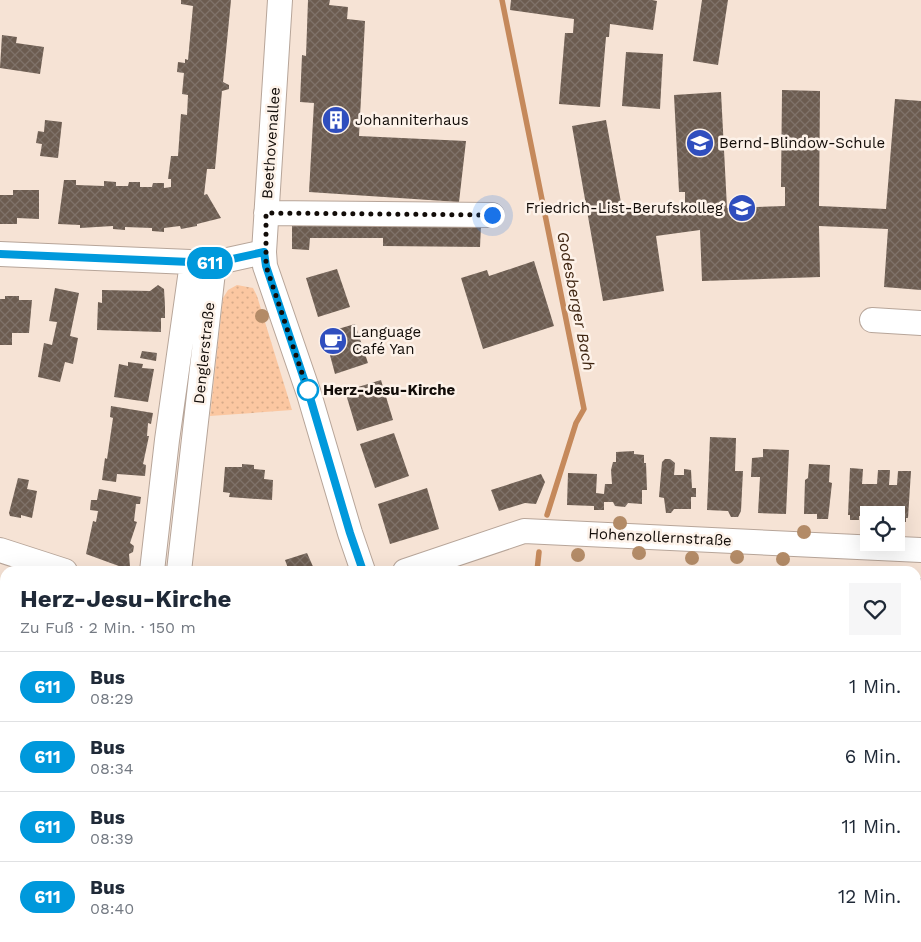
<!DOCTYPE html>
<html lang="de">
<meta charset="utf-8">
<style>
:root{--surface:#fff;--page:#f6f6f7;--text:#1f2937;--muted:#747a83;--line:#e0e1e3}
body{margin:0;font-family:"Work Sans",sans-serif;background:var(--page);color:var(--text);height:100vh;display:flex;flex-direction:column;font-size:19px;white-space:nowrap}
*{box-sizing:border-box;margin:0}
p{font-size:16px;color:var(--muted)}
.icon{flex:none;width:28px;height:28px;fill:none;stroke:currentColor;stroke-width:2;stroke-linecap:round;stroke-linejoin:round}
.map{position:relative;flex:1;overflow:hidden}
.sheet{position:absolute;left:0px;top:566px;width:921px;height:376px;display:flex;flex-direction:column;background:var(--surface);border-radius:15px 15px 0 0;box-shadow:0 5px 20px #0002}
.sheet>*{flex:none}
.badge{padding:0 10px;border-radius:16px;font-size:18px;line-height:32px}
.buttons{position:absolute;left:860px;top:506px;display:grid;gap:10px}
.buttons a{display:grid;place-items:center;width:45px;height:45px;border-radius:0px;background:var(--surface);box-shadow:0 5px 20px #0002;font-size:25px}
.you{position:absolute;width:25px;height:25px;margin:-12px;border:4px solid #fff;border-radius:50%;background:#1a73e8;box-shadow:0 0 0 8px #1a73e833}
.map>.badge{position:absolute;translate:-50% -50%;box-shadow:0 0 0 2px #fff}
.round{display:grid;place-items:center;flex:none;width:52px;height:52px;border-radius:0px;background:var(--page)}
.overview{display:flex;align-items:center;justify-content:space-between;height:85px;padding:0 20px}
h1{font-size:24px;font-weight:700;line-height:38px}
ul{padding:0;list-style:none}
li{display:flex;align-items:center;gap:15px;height:70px;padding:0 20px;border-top:1px solid var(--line)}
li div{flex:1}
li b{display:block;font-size:19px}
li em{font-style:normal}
li .badge{min-width:55px;font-weight:700;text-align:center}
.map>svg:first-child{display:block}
</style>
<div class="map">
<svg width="921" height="942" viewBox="0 0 921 942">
<defs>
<pattern id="grass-dots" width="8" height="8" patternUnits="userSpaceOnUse" patternTransform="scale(1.25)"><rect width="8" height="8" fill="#fbc7a1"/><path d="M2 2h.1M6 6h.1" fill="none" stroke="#d6aa89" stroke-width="1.8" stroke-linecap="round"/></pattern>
<pattern id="building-cross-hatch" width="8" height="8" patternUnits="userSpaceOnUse" patternTransform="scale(1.25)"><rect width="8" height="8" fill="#6c5c50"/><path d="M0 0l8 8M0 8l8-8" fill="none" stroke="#7f7269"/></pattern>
</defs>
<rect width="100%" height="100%" fill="#f6e3d5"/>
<path fill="url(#grass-dots)" d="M237 285 253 288 257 296 292 410 210 416 223 298 228 290Z"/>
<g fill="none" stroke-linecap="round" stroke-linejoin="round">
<path stroke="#c5895b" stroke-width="5.5" d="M502 0 584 409 576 423 547 515
M537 571 539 552
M717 938 725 942"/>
</g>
<path fill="url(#building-cross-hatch)" d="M181 0H231L223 82 229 85V89L222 91 215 169H207L204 195 207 194 221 218 197 224V226L181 229 180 226 164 228V232L152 231V228L125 227V230L113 229V226L80 228V225L58 224 64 180H76V185L104 186V181L116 182V186H128L129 182H140V187H152L153 183H164V188L171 187V179H168L171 156H178L181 114 187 115 188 95 182 94 184 73 177 72 178 62 185 63V59L188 60 193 6 181 4Z
M308 0H330L329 5 348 7 347 19 365 21 359 136 466 141 459 202 309 192 314 103 300 102 302 55 306 56Z
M511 0H652L657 1 653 30 610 24 609 37H606L600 107 559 104 565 33H573L574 19 510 10Z
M702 0H728L718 65 693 61Z
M2 35 17 37 16 43 44 47 40 74 0 68Z
M626 52 663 54 660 109 622 106Z
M782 90 820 91 819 206 886 209 895 99 921 101V290L884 287 888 229 819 226 820 277 702 281 700 230 656 236 664 291 603 301 572 126 606 120 622 208 650 204 652 215 685 211V192H679L674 95 721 92 727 208 785 206V187H781Z
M45 120 62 122 58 158 40 156 42 144 36 143 38 131 44 132Z
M13 190H39V219L17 218V224H0V195H13Z
M292 224 481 226 480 247 383 246V238H310L309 250 292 249Z
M534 261 554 326 483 349 461 278 487 270 489 276Z
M337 269 350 307 318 317 306 278Z
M158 285 164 289 165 306V318H161V332L97 330 98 302 102 303V290L150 291Z
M55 288 79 293 70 336 78 338 73 364 65 362 60 382 38 377 44 343 52 345 57 322 49 321Z
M5 296H19V300H32L29 333H12V345H0V299H5Z
M355 324 368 363 335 374 324 333Z
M142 351 157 353 156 361 140 358Z
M128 362 143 364 142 368 154 369 148 402 114 397 119 364 128 366Z
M381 380 393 420 357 431 345 391Z
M111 406 153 413 151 424 148 423 147 436H149L143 464 146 465 145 476 117 474 116 482 102 480 105 458 107 459 113 418 110 417Z
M394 433 409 476 375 488 360 444Z
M710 437 736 438 735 471H743L741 511 738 517H731L728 511 707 510Z
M763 449 789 450 786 514 758 513 760 477H751L752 458 763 457Z
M634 451V454L644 455V463H646L647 490H642V504L628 503 625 507 615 506 613 502H604V510H594V506L567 505 568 473 597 474 596 493 604 494 605 484H612L611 470 613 462H616V452Z
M665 459H670L675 463 674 475H684V469L691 470 692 488H696V497H691V509H674L671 513H666L664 498 659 497 662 462Z
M242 464 254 465V469L265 470 264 479 273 480 272 500 229 497 230 493 223 492 225 467H242Z
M809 464 830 465 829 482 832 483 828 519H817V514H804L805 480 808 478Z
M850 468 863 469 862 484H877L878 470H890L889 485H897L898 471H911L908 518H906V522H897L896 515 859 516V520H850V515H848Z
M541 474 545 482 536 504 525 503 499 511 491 490Z
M18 478 29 480 27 489 37 491 32 518 21 515V518L10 516 9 513Z
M427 488 439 529 390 544 378 504Z
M99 489 141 497 140 504H136L134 521 137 522 130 543 134 546 133 552 129 554 130 567 127 569 86 554 93 521 96 522 98 511 90 510 91 500H97Z
M307 553 315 571H289L285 560Z
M563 567 608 569V571H563Z
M626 569 649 570V571H626Z
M693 569H700L703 571H690Z
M916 578H921V630H916Z
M0 588 5 590V631L0 629Z
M0 784 5 787V821L1 828Z
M921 885V932L916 925V888Z
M0 912 5 914V938H10L9 942H0Z
M25 938H59L57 942H23Z
M267 938H289L288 942Z
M313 938H359L358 942H312Z
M516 938H566L568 942H518Z
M789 938H843V942H809Z"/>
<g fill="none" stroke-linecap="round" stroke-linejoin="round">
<defs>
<path id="minor" d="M280 0 264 252 265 266 309 394 350 533 363 571
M266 213 492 215
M0 254 214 263 264 252
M872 320 921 323
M0 550 65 571
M152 571 167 440 192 263
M179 571 214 263
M405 571 524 531 921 550
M0 879 5 881
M118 938 129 942
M484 938 485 942"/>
</defs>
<use href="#minor" stroke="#b7a599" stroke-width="26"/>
<use href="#minor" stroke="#fff" stroke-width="24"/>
</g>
<g fill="#b38b67">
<circle cx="262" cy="316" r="7"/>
<circle cx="620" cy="523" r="7"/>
<circle cx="804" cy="532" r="7"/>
<circle cx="639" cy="553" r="7"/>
<circle cx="578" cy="555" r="7"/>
<circle cx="737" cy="557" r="7"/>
<circle cx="692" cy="558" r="7"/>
<circle cx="783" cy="559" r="7"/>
</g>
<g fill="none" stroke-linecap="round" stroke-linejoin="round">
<defs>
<path id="line" d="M0 254 214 263 264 252 266 266 309 394 350 533 363 571"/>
</defs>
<use href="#line" stroke="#fff" stroke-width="11"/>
<use href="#line" stroke="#0099dc" stroke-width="8"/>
<path stroke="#120c08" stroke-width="5" stroke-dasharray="0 9" d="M308 390 309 394 266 266V213L492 215"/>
</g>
<defs>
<symbol id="building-disc" viewBox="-11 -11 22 22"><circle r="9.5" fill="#2f4ebe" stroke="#fdf2e9"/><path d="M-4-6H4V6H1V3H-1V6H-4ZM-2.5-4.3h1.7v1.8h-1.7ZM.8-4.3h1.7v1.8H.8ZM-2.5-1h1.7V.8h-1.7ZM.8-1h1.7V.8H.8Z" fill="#fff"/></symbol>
<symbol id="school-disc" viewBox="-11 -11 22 22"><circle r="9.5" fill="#2f4ebe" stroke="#fdf2e9"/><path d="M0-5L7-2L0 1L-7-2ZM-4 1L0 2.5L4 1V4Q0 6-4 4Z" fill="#fff"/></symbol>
<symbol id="cafe-disc" viewBox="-11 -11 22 22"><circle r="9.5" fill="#2f4ebe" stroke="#fdf2e9"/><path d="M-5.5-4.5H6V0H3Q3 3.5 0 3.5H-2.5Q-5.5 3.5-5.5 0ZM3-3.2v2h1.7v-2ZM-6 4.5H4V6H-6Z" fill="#fff"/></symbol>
</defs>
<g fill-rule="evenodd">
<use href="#building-disc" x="320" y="104" width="32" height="32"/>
<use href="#school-disc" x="684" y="127" width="32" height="32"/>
<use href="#school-disc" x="726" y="192" width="32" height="32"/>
<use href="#cafe-disc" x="317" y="325" width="32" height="32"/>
</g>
<circle fill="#fff" stroke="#0099dc" stroke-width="2.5" cx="308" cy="390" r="10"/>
<g text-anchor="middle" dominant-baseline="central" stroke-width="5" stroke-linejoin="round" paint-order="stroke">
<g font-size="15" fill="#120c08" stroke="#fdf2e9" text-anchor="start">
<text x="355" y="120">Johanniterhaus</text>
<text x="719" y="143">Bernd-Blindow-Schule</text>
<text x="723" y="208" text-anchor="end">Friedrich-List-Berufskolleg</text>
<text x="352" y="332">Language<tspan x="352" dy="17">Café Yan</tspan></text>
</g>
<g font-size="15" fill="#120c08" stroke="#fdf2e9">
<text transform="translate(271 143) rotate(-86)">Beethovenallee</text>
<text transform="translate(204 353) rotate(-84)">Denglerstraße</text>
<text transform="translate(660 537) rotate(3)">Hohenzollernstraße</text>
</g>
<g font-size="15" font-weight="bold" fill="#120c08" stroke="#fdf2e9" text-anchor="start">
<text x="323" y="390">Herz-Jesu-Kirche</text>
</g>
<g font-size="16" font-style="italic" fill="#3e2410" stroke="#fdf2e9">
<text transform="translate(576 301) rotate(79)">Godesberger Bach</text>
</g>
</g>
</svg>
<div class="buttons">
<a><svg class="icon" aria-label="locate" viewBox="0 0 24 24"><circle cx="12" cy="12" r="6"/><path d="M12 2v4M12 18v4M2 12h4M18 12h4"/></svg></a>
</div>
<div class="you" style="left:492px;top:215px"></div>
<b class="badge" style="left:210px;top:263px;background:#0099dc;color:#fff">611</b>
<section class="sheet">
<div class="overview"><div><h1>Herz-Jesu-Kirche</h1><p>Zu Fuß · 2 Min. · 150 m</p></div><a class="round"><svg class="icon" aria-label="heart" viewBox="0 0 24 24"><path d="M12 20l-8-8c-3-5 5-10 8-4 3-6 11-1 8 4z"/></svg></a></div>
<ul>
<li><span class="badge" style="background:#0099dc;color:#fff">611</span><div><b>Bus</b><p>08:29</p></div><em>1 Min.</em></li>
<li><span class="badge" style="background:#0099dc;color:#fff">611</span><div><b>Bus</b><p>08:34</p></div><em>6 Min.</em></li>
<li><span class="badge" style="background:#0099dc;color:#fff">611</span><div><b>Bus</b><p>08:39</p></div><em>11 Min.</em></li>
<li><span class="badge" style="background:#0099dc;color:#fff">611</span><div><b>Bus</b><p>08:40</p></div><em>12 Min.</em></li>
</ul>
</section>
</div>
